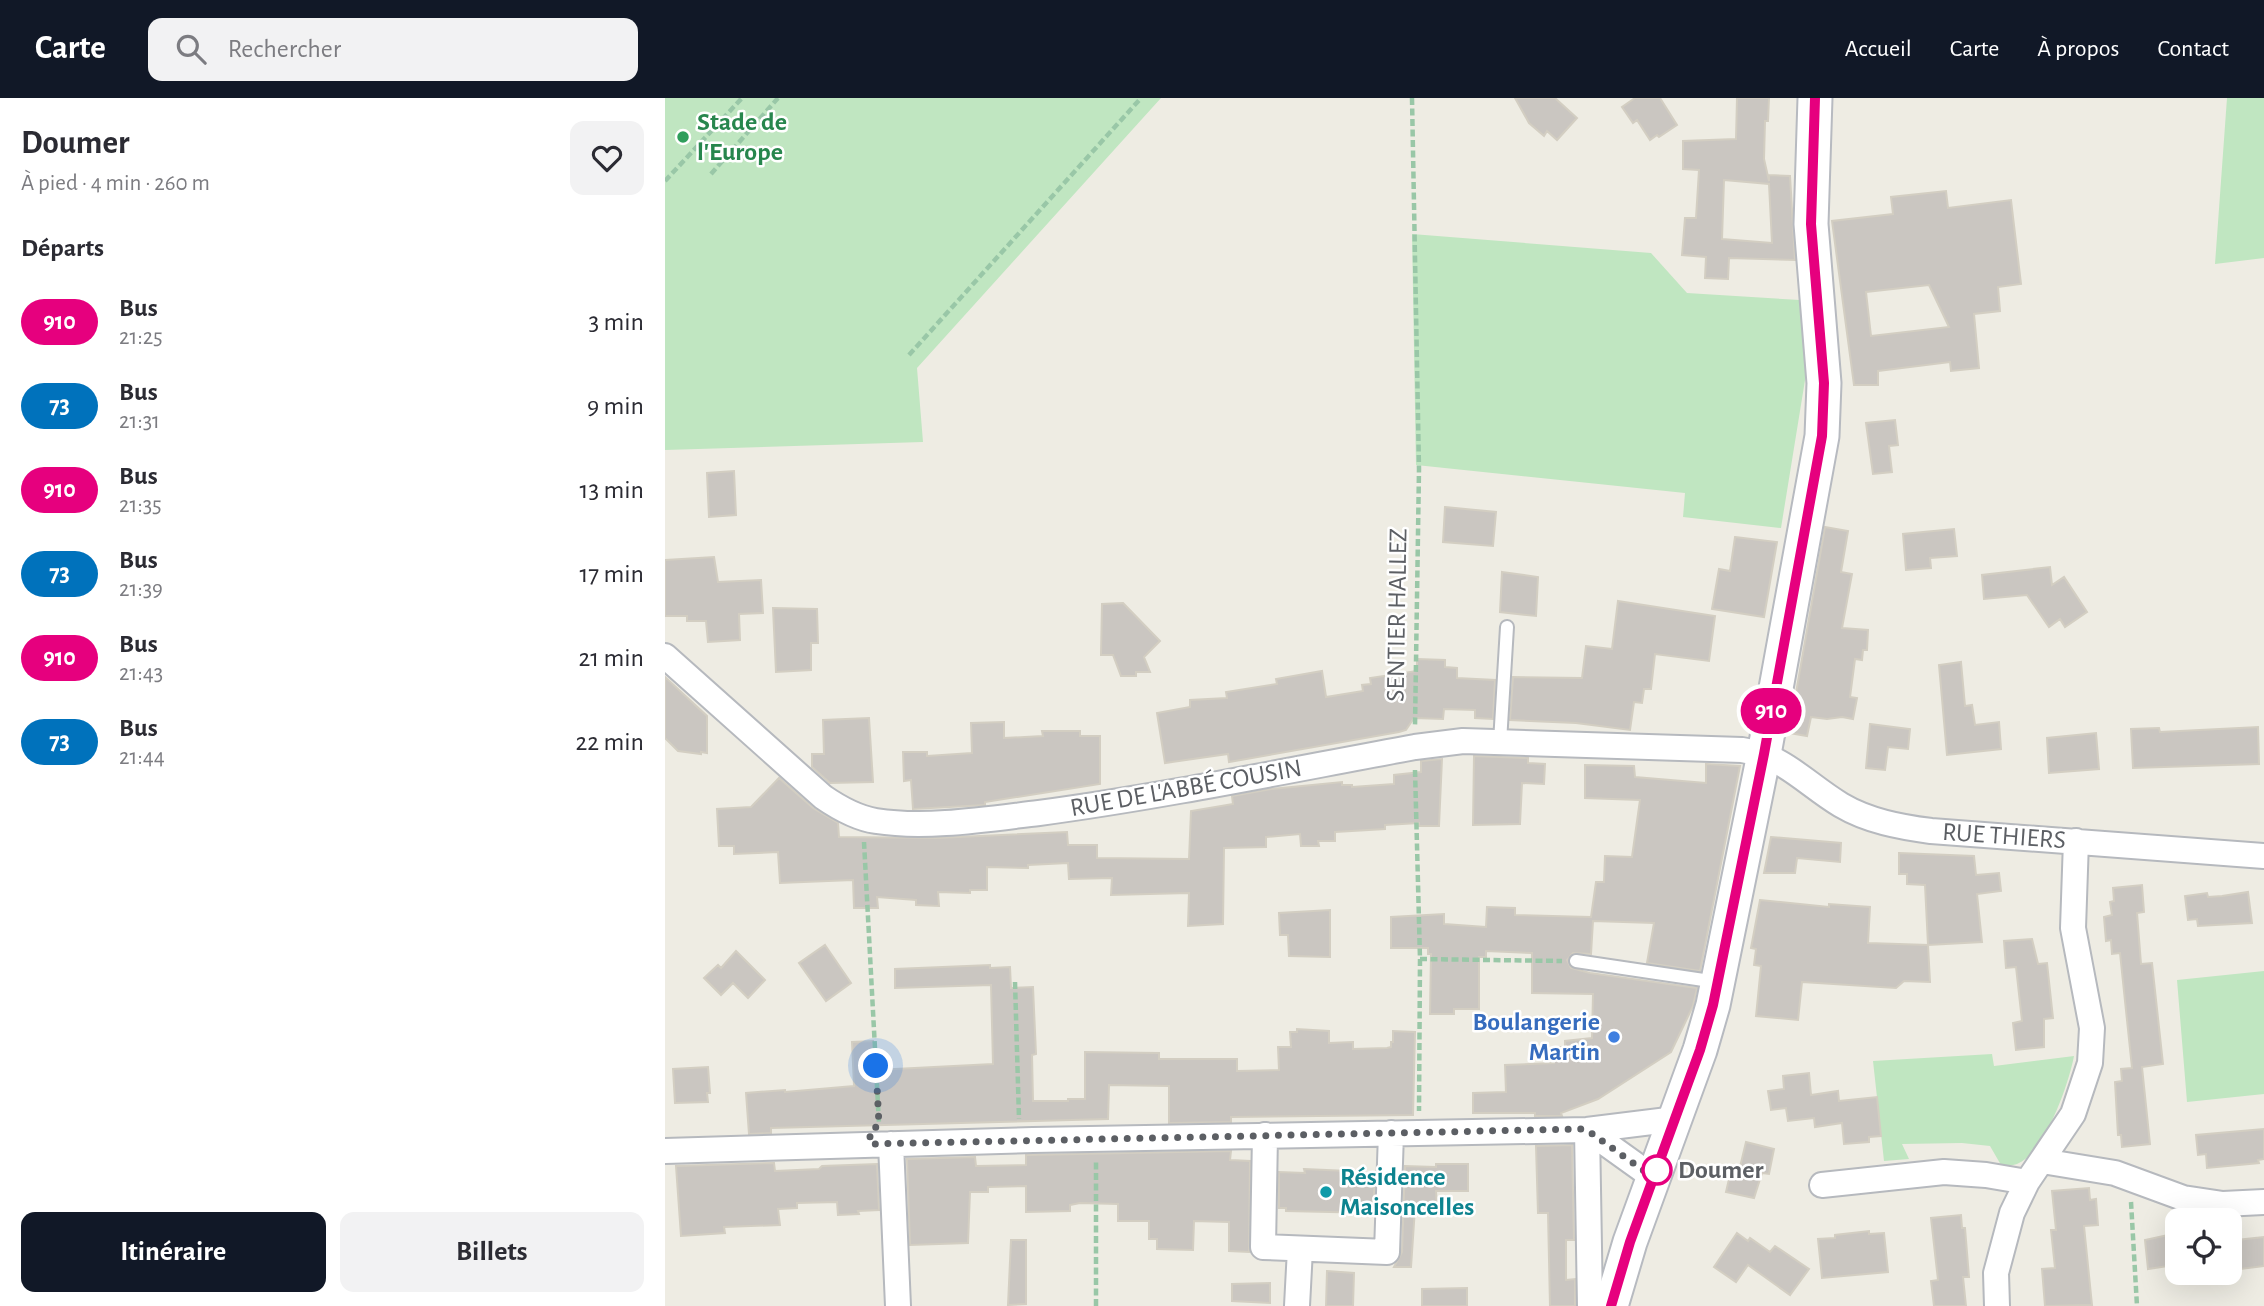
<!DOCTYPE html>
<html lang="fr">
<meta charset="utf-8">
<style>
:root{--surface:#fff;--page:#f2f2f3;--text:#2b2b33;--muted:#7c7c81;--accent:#111827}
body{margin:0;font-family:"Alegreya Sans",sans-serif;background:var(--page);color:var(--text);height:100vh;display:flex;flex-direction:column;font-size:26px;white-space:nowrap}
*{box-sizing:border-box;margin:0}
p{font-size:23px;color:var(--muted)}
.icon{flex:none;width:38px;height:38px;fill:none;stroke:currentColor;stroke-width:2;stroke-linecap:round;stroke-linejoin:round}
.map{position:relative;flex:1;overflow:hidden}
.drawer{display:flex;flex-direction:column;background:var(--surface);width:665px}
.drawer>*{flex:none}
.badge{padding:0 14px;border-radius:23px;font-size:24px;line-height:46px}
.tools{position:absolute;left:1500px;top:1110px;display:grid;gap:14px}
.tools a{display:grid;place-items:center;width:77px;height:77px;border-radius:14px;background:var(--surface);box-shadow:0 7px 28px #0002;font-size:35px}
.you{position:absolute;width:35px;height:35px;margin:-18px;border:5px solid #fff;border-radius:50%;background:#1a73e8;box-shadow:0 0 0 10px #1a73e833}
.map>.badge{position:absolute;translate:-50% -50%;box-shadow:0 0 0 4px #fff}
h2{padding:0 21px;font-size:26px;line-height:63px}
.round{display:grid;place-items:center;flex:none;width:74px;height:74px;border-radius:14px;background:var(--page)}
.head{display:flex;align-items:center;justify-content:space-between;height:119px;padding:0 21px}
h1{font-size:33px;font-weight:600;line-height:52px}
.cta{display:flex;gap:14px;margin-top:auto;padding:14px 21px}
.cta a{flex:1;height:80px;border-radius:14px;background:var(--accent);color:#fff;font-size:28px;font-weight:600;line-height:80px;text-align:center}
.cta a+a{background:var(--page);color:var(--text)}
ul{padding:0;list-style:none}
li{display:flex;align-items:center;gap:21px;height:84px;padding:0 21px}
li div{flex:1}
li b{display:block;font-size:26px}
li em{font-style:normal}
li .badge{min-width:77px;font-weight:700;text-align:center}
header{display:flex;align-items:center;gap:42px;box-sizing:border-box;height:98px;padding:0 35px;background:var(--accent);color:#fff}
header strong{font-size:33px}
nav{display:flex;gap:38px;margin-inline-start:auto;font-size:24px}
.search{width:490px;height:63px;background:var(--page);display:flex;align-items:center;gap:18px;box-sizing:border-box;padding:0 24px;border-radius:14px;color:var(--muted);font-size:26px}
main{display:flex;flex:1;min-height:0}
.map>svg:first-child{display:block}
</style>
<header>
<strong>Carte</strong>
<div class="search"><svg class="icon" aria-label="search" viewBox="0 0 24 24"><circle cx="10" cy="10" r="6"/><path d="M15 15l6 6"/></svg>Rechercher</div>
<nav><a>Accueil</a><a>Carte</a><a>À propos</a><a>Contact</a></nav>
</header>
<main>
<section class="drawer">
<div class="head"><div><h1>Doumer</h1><p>À pied · 4 min · 260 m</p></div><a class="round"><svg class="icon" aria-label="heart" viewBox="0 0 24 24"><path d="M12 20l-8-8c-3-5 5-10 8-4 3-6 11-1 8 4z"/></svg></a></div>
<h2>Départs</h2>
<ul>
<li><span class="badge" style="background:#e6007e;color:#fff">910</span><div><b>Bus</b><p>21:25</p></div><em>3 min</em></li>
<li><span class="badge" style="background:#0072bc;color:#fff">73</span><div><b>Bus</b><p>21:31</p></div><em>9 min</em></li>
<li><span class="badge" style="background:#e6007e;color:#fff">910</span><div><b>Bus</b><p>21:35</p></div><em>13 min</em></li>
<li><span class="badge" style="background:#0072bc;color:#fff">73</span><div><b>Bus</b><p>21:39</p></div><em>17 min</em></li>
<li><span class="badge" style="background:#e6007e;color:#fff">910</span><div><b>Bus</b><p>21:43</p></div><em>21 min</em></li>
<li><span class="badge" style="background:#0072bc;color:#fff">73</span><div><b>Bus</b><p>21:44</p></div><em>22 min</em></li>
</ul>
<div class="cta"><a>Itinéraire</a><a>Billets</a></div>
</section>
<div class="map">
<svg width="1599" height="1208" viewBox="0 0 1599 1208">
<rect width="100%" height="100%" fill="#eeece3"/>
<path fill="#c0e6c1" d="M0 0H496L252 270 258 344 0 352Z
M1562 0H1599V160L1550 166Z
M747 136 986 155 1022 195 1135 202 1141 276 1116 430 1018 419 1020 395 751 367Z
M1599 873V996L1522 1004 1512 882Z
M1327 956 1329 968 1409 958C1404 985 1380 1055 1352 1066 1347 1068 1341 1067 1336 1067L1325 1048 1297 1045 1237 1046 1244 1061 1219 1063 1208 963Z"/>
<path fill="#cac6c1" stroke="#d3cec2" stroke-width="2" fill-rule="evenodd" d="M850 0H890L912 20 892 42 882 33 879 38 864 25Z
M970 0H995L1012 27 994 39 992 37 985 42 972 22 968 25 957 9Z
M1072 0H1104L1103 23H1100L1099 61 1104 83V77L1125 78 1130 162 1064 160 1063 181 1040 180 1041 159 1017 157 1020 120H1031L1034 72 1018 71V43L1071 41ZM1059 82 1104 86 1107 145 1057 141Z
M1281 93 1283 110 1346 102 1356 186 1333 189 1335 213 1309 216 1314 270 1286 273 1285 264 1213 273V287H1189L1167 123 1228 116 1226 99ZM1264 187 1284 229 1206 238 1201 194Z
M1230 322 1233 347 1224 348 1227 374 1208 376 1201 325Z
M69 373 71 417 44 419 42 375Z
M780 409 831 414 828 448 778 444Z
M1160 429 1183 433 1176 474 1187 476 1177 530 1203 532 1202 552H1198L1197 562 1190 561 1185 599 1192 600 1188 621 1177 619 1162 621 1146 619 1142 638 1124 635Z
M1289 431 1292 458 1265 460 1266 470 1241 472 1238 436Z
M1070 439 1112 444 1099 519 1047 511 1054 471 1065 473Z
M49 459 53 484 96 482 98 515 74 516 75 542 43 544 41 523H22V518H0V462Z
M1385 469 1387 487 1399 479 1422 514 1400 529 1395 521 1384 529 1362 497 1319 501 1317 477Z
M837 474 873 479 871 518 835 514Z
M953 503 1050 518 1044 563 990 556 986 591H979L977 605 969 604 965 632 911 625 845 622 848 579 917 580 921 548 947 551Z
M458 505 495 543 479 559 485 574H471V578H456L448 557H436L437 506Z
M108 510 152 511 153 545H146V572L111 574Z
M752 561 780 562V569L792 570V580L830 582 828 621 810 620V612L779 611 778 621 749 620 741 632 734 634 564 664 563 656 500 665 492 615 525 609V602L562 600 561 594 612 586 611 581 657 573 661 599 698 593 697 587 706 586 705 580 752 573Z
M1296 564 1300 608 1307 607 1310 627 1334 624 1336 651 1282 657 1274 567Z
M0 579 42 618V655L36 654V656L13 653 0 640Z
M204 620 208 684 165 685 147 669V656H159L158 622Z
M339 624V640L378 638 377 633H415V638H435V686L320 704V707L248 711 246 682 239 683 238 654H262V658L307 655 306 625Z
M1205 626 1245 631 1243 651 1223 649 1220 672 1201 670Z
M1593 629 1594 666 1468 670 1466 631 1494 630 1495 634Z
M1431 635 1434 671 1384 675 1382 640Z
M809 658 863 660V665L880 666 879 686 857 685 855 726 808 727Z
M777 661 774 728H754V725L720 727V731L670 734V743H653L654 748H636L635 736 601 739V749L559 750 558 826 523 828 524 795 446 797 447 780 404 781 403 765 363 767V770L322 769V792H305V795L273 794 274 808 251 807V802L212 799 213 810H189L188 782 115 785 113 754 69 756V748H54L52 711 86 709 114 680 148 710 173 725 174 739 272 740 402 734 403 747H432V760L524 761 526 713 568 706 567 698 606 691 677 684V687H687V689L729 686V677L756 674V663Z
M1041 666 1075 668 1035 873 982 865 989 825 928 823 926 856 908 855 902 862 906 870 925 875 1032 890 1028 908 1006 954 933 1001 896 1015 897 1018H870V1015H808V995L841 994 840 967 889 965 891 949H900V943L927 940 928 896 867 895V855L821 853V859H814V911H789V916H765L766 856H763V850H726V819L779 816V826L821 829 822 809 850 810V817L926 819 931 784H939L940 758 967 759 975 702 920 700V667L969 668 970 679 1041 685Z
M1106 739 1176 745 1175 764 1132 760 1130 775H1099Z
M1234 755 1309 758 1311 777 1334 775 1336 793 1312 796 1317 844 1263 847 1260 787 1242 786V776H1234Z
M1477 787 1479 814 1472 815 1476 866 1487 865 1498 966 1477 969 1485 1046 1457 1049 1456 1037H1453L1450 984 1457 983 1456 971 1467 970 1455 855 1447 856 1446 842 1441 843 1439 819 1447 817 1445 804 1449 803 1448 790Z
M1583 794 1587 825 1533 828 1532 821 1523 822 1520 798 1542 795 1543 799 1557 798Z
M1095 802 1164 809V806L1205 809 1203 845 1263 847 1265 884 1239 883 1231 890 1137 884 1133 922 1091 918 1096 868 1089 867 1091 851 1086 850Z
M665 812V859L624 858 623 837H615L614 815Z
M1367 841 1373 866 1382 865 1388 920 1379 921V949L1351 952 1348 925 1357 923 1351 869 1341 870 1339 843Z
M160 847 186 885 161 903 134 865Z
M71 853 100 882 83 900 68 885 56 897 39 880 53 867 56 870Z
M325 867V870L345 869 346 890 368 889 371 956 367 957 368 1003H403V1001H420V954L494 955V961H572V973L614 972 613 949H626L625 934H632V931L664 933V945L688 944V951L722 950 726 949V944H728V933L750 934 748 1017 566 1019V1024L504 1025V988L444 987 443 1021 106 1030V1035L84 1036 81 995 120 992V994L189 988 187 944 208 943 210 972 328 966 326 887 230 890V871Z
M43 969 45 995H42L43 1004 10 1005 8 971Z
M1144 975 1146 997 1173 993 1174 1003 1212 999 1216 1038 1204 1039V1044L1179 1046 1177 1025 1150 1029 1149 1020 1123 1023 1121 1010 1106 1012 1103 993 1119 991 1118 978Z
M1599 1031V1061L1593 1062 1594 1065 1542 1070 1541 1056 1533 1057 1531 1037Z
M1081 1044 1109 1051 1104 1076 1097 1075 1089 1100 1061 1094 1067 1068 1075 1069Z
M907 1047 909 1142H901V1182L910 1181V1208H885L883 1115H873L871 1048Z
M566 1053 565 1062 585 1063 584 1154 564 1153V1124L529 1123 528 1152 492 1151V1141H484V1123H453V1106L415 1105 405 1107V1113L361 1114V1088L323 1089V1094H305L303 1145 245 1147 242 1061 310 1059 311 1068 361 1067V1057Z
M109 1065 110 1073 154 1071 157 1068 212 1066 214 1112 193 1113 194 1116 173 1117 172 1104 132 1105V1110L113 1111 115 1127 59 1129 60 1135 16 1138 11 1068Z
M771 1066H803V1093H771L772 1110H750L746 1169H729L737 1154 740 1068 771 1069Z
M639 1071 683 1073V1077L710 1078 708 1115 621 1113V1110H614V1074L640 1075Z
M1424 1090 1425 1102 1431 1101 1433 1127 1419 1128 1427 1207 1380 1208 1377 1171 1390 1170 1386 1132H1391L1387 1093Z
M1296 1117 1297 1130H1300L1304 1179H1298L1301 1208H1269L1266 1183 1273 1182 1266 1120Z
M1204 1133V1136L1219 1135 1223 1174 1157 1180 1153 1141 1170 1140V1137Z
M1072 1135 1083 1143 1085 1140 1105 1154 1110 1148 1144 1171 1125 1197 1083 1167 1071 1184 1049 1169Z
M1512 1135 1510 1167 1483 1171 1480 1142Z
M1599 1139V1168L1576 1171 1572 1142Z
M346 1142H361V1206L343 1207Z
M662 1173 689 1175 688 1208H661Z
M605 1185V1205L567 1203V1186Z
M802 1190V1208H757V1191Z"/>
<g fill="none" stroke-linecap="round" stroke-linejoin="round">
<defs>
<path id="service" d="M835 644 842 529
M911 863 1052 884"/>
<path id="minor" d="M0 558 158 699C174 710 191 720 211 723 262 731 323 721 374 715 500 698 625 672 750 649L798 643 1077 652C1119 658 1141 686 1176 707 1203 723 1235 729 1266 733L1599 758
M922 1032 925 1208
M922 1032 989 1080
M600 1037 598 1149 722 1154 726 1035
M226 1046 233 1208
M0 1053 368 1042 922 1032 1011 1021
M1377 1063 1450 1075 1518 1100 1558 1106 1599 1104
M1157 1087 1279 1074 1321 1077 1362 1084
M632 1208 635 1151
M1332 1208 1331 1175 1347 1115 1362 1084 1408 1016 1425 965 1427 930 1408 830 1411 743"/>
<path id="secondary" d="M946 1208 965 1144 1035 952 1048 907 1099 656 1157 338 1159 285 1146 126 1150 0"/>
</defs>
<use href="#service" stroke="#b6b9be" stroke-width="16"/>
<use href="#minor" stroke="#b6b9be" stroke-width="28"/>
<use href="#secondary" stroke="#b7bac0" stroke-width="37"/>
<path stroke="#99c7a7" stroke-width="4.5" stroke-dasharray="7 3.5" stroke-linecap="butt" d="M747 0 754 371 750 628
M46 76 113 0
M0 83 77 0
M244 257 476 0
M750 672 755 861 754 1013
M199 744 214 1026
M755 861 897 863
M350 884 354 1021
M1466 1104 1472 1208
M431 1208V1062"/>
<use href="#service" stroke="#fff" stroke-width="12"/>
<use href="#minor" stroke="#fff" stroke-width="24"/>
<use href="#secondary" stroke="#fff" stroke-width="33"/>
</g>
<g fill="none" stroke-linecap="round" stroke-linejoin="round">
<defs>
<path id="line" d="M946 1208 965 1144 1035 952 1048 907 1099 656 1157 338 1159 285 1146 126 1150 0"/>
</defs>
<use href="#line" stroke="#fff" stroke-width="16"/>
<use href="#line" stroke="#e6007e" stroke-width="10"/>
<path stroke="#5c5f64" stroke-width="7" stroke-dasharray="0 12.6" d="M211 968 214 1027 205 1033V1046L915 1031 922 1032 989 1080 992 1072"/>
</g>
<circle fill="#2e9e5b" stroke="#fff" stroke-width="2.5" cx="18" cy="39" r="7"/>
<circle fill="#3f7fe0" stroke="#fff" stroke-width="2.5" cx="949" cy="939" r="7"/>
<circle fill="#fff" stroke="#e6007e" stroke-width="3.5" cx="992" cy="1072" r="14"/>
<circle fill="#0f9aa8" stroke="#fff" stroke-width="2.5" cx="661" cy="1094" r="7"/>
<g text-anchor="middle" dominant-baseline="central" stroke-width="5" stroke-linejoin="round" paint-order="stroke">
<g font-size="26" font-weight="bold" fill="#27864d" stroke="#fff" text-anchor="start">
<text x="32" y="24">Stade de<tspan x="32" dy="30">l'Europe</tspan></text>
</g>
<g font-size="26" fill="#5c5f64" stroke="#fff">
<text transform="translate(732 517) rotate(-89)">SENTIER HALLEZ</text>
<text transform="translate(521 690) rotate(-10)">RUE DE L'ABBÉ COUSIN</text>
<text transform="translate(1339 738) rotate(4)">RUE THIERS</text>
</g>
<g font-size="26" font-weight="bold" fill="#366cbe" stroke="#fff" text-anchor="end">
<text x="935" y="924">Boulangerie<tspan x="935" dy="30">Martin</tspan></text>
</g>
<g font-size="26" font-weight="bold" fill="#5c5f64" stroke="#fff" text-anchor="start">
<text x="1013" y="1072">Doumer</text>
</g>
<g font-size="26" font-weight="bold" fill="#0d838f" stroke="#fff" text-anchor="start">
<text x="675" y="1079">Résidence<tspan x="675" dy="30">Maisoncelles</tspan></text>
</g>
</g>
</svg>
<div class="tools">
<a><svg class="icon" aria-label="locate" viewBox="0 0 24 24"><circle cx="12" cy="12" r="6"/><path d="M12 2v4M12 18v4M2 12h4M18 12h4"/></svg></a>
</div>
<div class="you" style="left:211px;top:968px"></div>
<b class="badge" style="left:1106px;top:613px;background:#e6007e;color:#fff">910</b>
</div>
</main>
